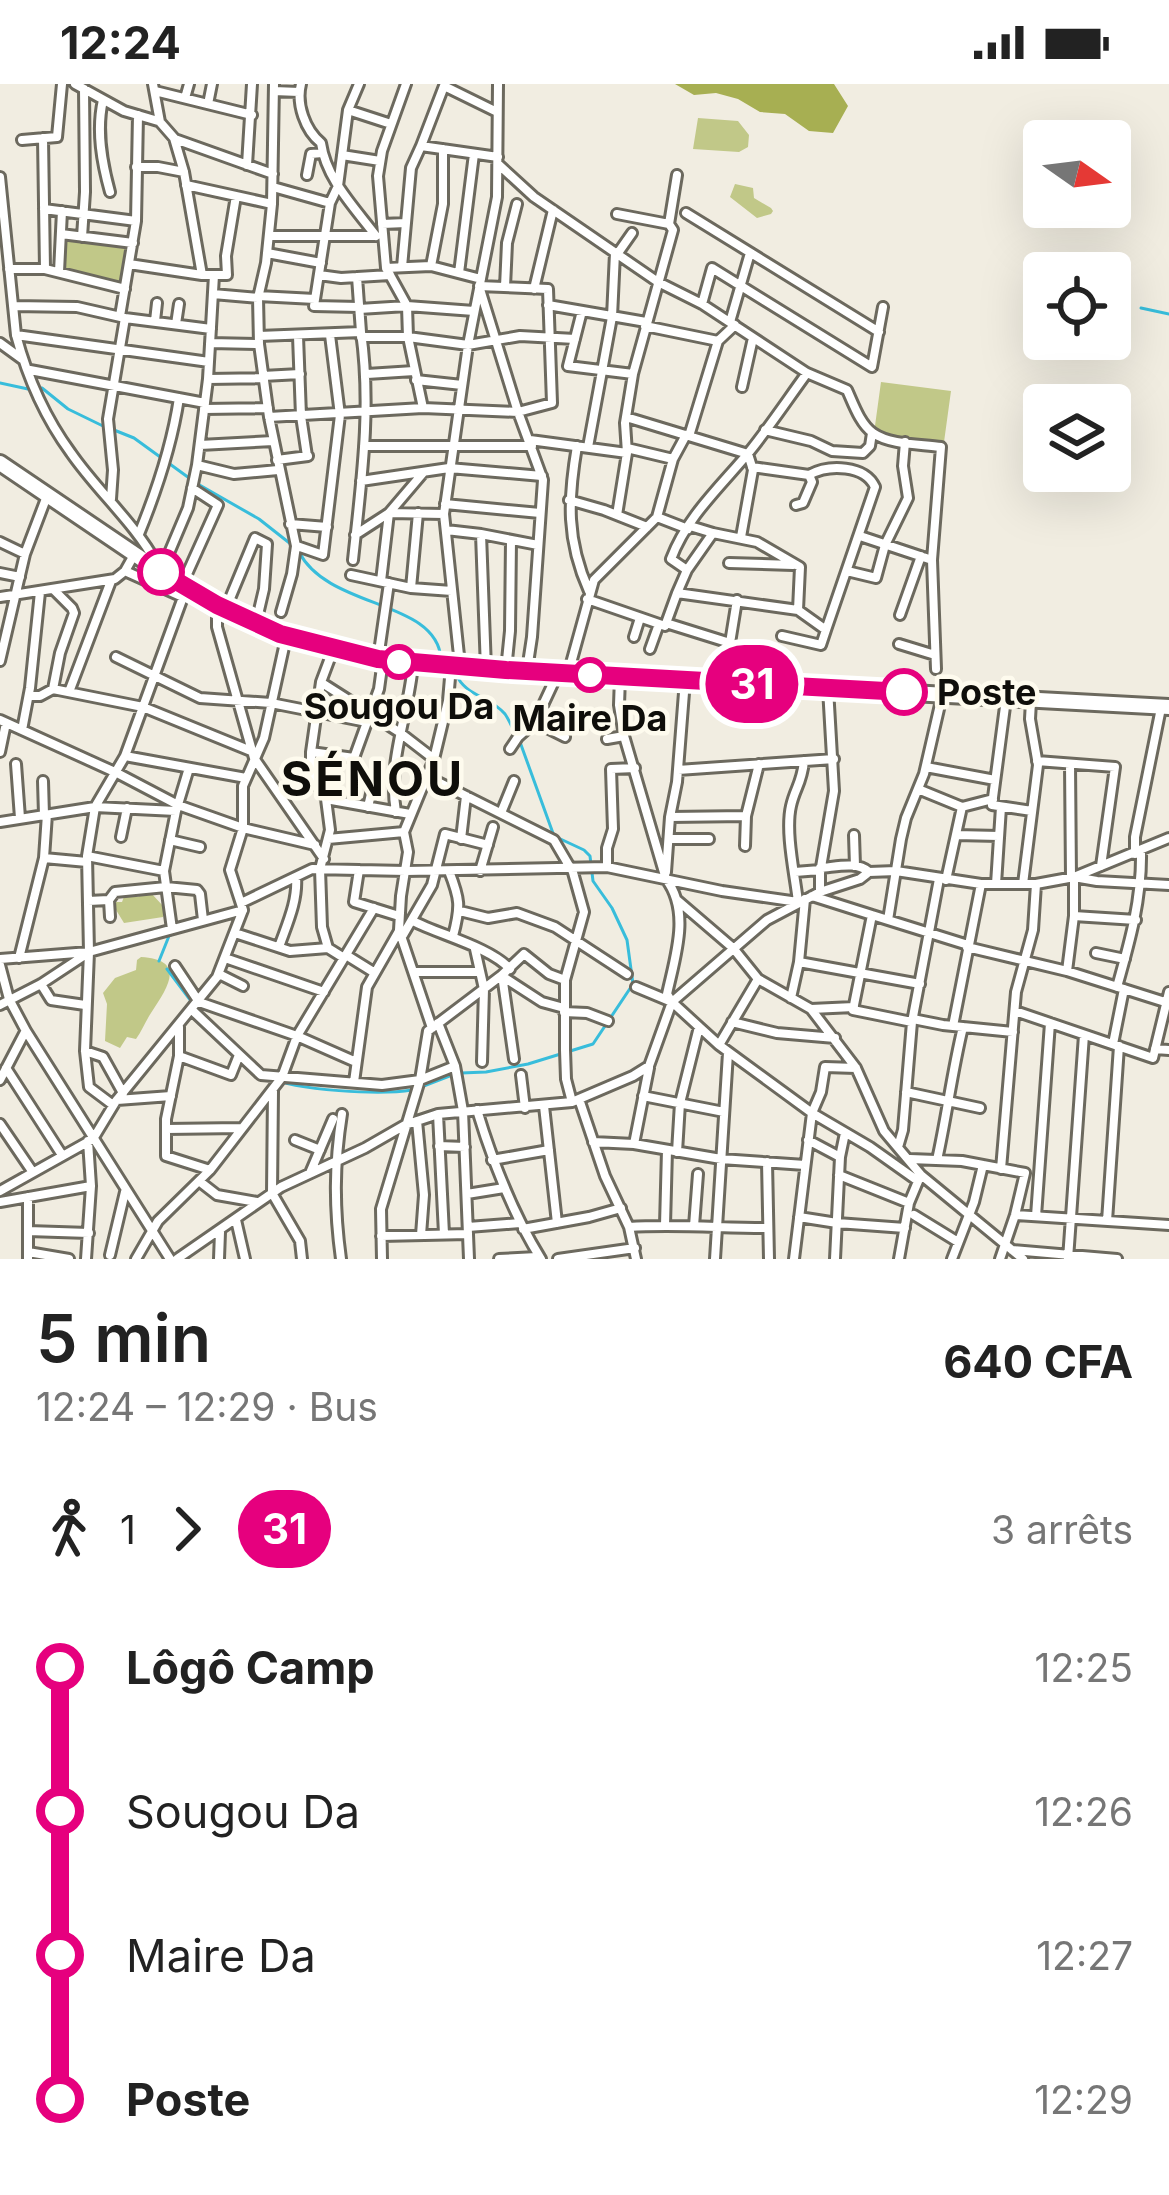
<!DOCTYPE html>
<html lang="fr">
<meta charset="utf-8">
<style>
:root{--surface:#fff;--page:#f2f2f2;--text:#222;--muted:#767676}
body{margin:0;font-family:Inter,sans-serif;background:var(--page);color:var(--text);height:100vh;display:flex;flex-direction:column;font-size:45px;white-space:nowrap}
*{box-sizing:border-box;margin:0}
p{font-size:39px;color:var(--muted)}
.icon{flex:none;width:66px;height:66px;fill:none;stroke:currentColor;stroke-width:2;stroke-linecap:round;stroke-linejoin:round}
.map{position:relative;height:1175px;overflow:hidden}
.side{display:flex;flex-direction:column;background:var(--surface);flex:1}
.side>*{flex:none}
.badge{padding:0 24px;border-radius:39px;font-size:42px;line-height:78px}
.needle{width:78px;rotate:104deg}
.tools{position:absolute;left:1023px;top:36px;display:grid;gap:24px}
.tools a{display:grid;place-items:center;width:108px;height:108px;border-radius:12px;background:var(--surface);box-shadow:0 12px 48px #0002;font-size:60px}
.map>.badge{position:absolute;translate:-50% -50%;box-shadow:0 0 0 6px #fff}
.legs{display:flex;align-items:center;gap:18px;height:132px;padding:0 36px;font-size:39px}
.legs p{margin-inline-start:auto}
.head{display:flex;align-items:center;justify-content:space-between;height:204px;padding:0 36px}
h1{font-size:66px;font-weight:600;line-height:90px}
ul{padding:0 36px;list-style:none}
li{display:flex;align-items:center;gap:42px;height:144px;font-size:45px}
li i{display:grid;place-items:center;width:18px;height:100%;margin:0 15px;background:currentColor}
li i::after{content:'';width:30px;height:30px;margin:-15px;border:9px solid;border-radius:50%;background:var(--surface)}
li p{margin-inline-start:auto}
li:first-child i{background:linear-gradient(#0000 50%,currentColor 0)}
li:last-child i{background:linear-gradient(currentColor 50%,#0000 0)}
.status{display:flex;justify-content:space-between;align-items:center;height:84px;padding:0 60px;background:var(--surface);direction:ltr}
.status svg{height:33px;fill:currentColor}
.map>svg:first-child{display:block}
</style>
<div class="status"><b>12:24</b><svg viewBox="0 0 49 12"><path d="M0 12V9h3v3zM5 12V6h3v6zM10 12V3h3v9zM15 12V0h3v12zM26 1h20v11H26zM47 4h2v5h-2z"/></svg></div>
<div class="map">
<svg width="1169" height="1175" viewBox="0 0 1169 1175">
<rect width="100%" height="100%" fill="#f1ede1"/>
<path fill="#c1c888" d="M698 34 738 37 749 51 748 63 739 68 693 65Z
M735 100 753 104 754 114 771 124 773 127 771 130 757 134 730 113Z
M62 153 128 162 122 202 60 187Z
M881 298 951 307 944 358 874 349Z
M144 807 152 810 163 822V833L124 839 113 821 115 818H122L125 810 138 813Z
M141 873C187 876 168 903 151 929 145 938 142 947 136 955L127 953 120 964 105 957 107 920 103 909 115 894 136 886 137 876Z"/>
<path fill="#a7af52" d="M675 0H834L848 22 833 49 809 47 785 30 760 28 738 15 716 9 694 11Z"/>
<g fill="none" stroke-linecap="round" stroke-linejoin="round">
<path stroke="#38bddb" stroke-width="3" d="M1141 224 1169 230
M0 299 28 305 42 304 68 325 105 343
M114 346 134 354 196 399 259 435 292 461
M299 468C329 526 437 515 441 575
M456 590C465 612 490 612 505 630 509 636 512 643 515 649
M159 877 169 852 180 847
M167 885 200 929
M461 989 486 988 528 980 593 960 633 900 627 856 612 824 593 797 590 772 584 766 554 752 520 658
M268 993C296 1007 381 1011 412 1006
M421 1003 452 991"/>
<defs>
<path id="minor" d="M75 0 124 27 158 37
M153 0 160 38 174 54 184 88 202 191
M274 0 272 120 266 179 258 214 259 260 269 333 296 462 292 490 281 528
M301 0C296 20 305 46 321 59 326 95 355 124 376 152
M406 0 382 67 378 92 386 184 407 222 408 253 423 324
M444 2 421 62 498 73
M444 2 495 27
M155 7 252 31
M274 7 299 8
M185 14 189 0
M103 16C96 47 102 79 110 108
M208 20 212 0
M348 26 391 40
M43 54 45 185
M175 55 273 90
M22 56 57 53 62 0
M342 71 380 77
M498 80 534 113 658 198 702 220 807 289 847 306C853 319 860 340 873 349 890 361 921 360 941 363L932 476 936 585
M247 81 252 0
M136 83H158L184 88
M307 91 311 70 322 69
M0 93 16 251C27 292 46 335 71 369 98 408 134 438 157 480
M186 101 272 120
M273 103 330 119
M44 125 136 137
M686 129 879 248
M617 130 669 140
M382 140 406 139
M61 150 133 159
M269 152H375
M82 153 85 108 84 5
M267 169 321 179
M618 169 632 149
M129 180 202 191H227L226 172 236 112
M431 182 443 120V65
M402 183 411 84 421 62
M386 184 431 182 481 195
M9 185H45L125 205
M59 188 62 127
M459 189 474 70
M319 191 341 194 390 191
M357 193 361 248
M505 203 507 159 517 120
M534 205 553 126
M213 210 258 214
M258 212 315 215
M702 220 712 184 872 283 883 223
M548 221 646 238
M13 222 77 223 125 234 211 245
M359 223 314 222 330 119 338 102 348 26 359 0
M359 225 407 222 474 227
M582 227 568 282 633 290
M120 232 136 137 138 31
M155 237 157 219
M730 238 750 169
M176 240 179 220
M645 242 718 257
M16 251 209 278
M259 252 361 248C372 325 361 400 353 476
M298 252 301 332 307 372
M361 253H408L468 261 520 252 575 255
M0 259 22 275
M210 259 259 260
M30 286 205 319
M367 290 414 287
M263 292 300 290
M208 295 214 191
M416 296 462 301
M742 303 753 254
M204 325 268 324
M269 333 423 324 518 328 552 319 548 205 479 202 518 328 543 396 532 553 527 586
M626 333 748 370 753 386 741 453
M765 346 811 357 832 367 863 369 870 362 872 349
M689 352 718 257 735 241
M530 356 627 369
M200 361 273 357
M364 362H532
M577 362C568 415 566 456 589 507
M588 363 612 233 615 169
M627 364 673 375
M277 376 308 372
M197 381 234 390 278 386
M752 383 809 391 812 398 803 419 796 421
M809 391C829 380 865 381 875 403L826 546
M361 397 449 384 542 392
M111 415 113 386 108 335 125 234
M569 416 604 426 647 443
M445 420 540 429
M617 431 627 369 625 339 633 290 673 146 669 140 677 91
M657 433 688 445
M290 440 327 443
M690 442 713 449
M446 446 481 450 538 461
M139 450C157 406 172 361 179 314
M481 450 486 585
M355 451 389 429 423 389
M860 452 932 476
M0 458 25 470
M297 462 323 471 340 331 330 251
M729 479 793 481
M687 486 677 509 798 526
M125 487 183 513
M847 487 876 494 885 461 908 414 903 382 905 358
M161 488 188 424 197 381 208 295 264 294
M0 489 20 493
M351 491 411 504 452 507
M381 497 389 429 444 430
M182 501 218 421 192 404
M411 504 418 429
M0 513 115 495 125 487 134 471
M587 515 665 542 677 509
M217 523V543L254 674 324 775
M226 524 255 454 267 460 264 505 256 539
M900 531 921 472
M666 539 730 559
M782 552 821 561 826 546 798 526 800 483 757 458 713 449 687 486 671 475C687 432 722 401 750 367 770 342 788 315 807 289
M634 553 640 534
M899 560 935 571
M650 565 659 540
M116 573 200 614 271 619 367 638
M378 575 389 499
M0 577 25 470 47 412
M460 581 444 430 468 261 497 113 498 0
M506 586 510 547 511 456
M568 590 594 496 657 433 673 375 686 351
M620 593 619 621 624 652 666 795C691 828 675 873 667 910L672 918
M731 597 730 559 737 516
M322 599 399 648 434 675
M53 605 60 569 74 529 72 524 54 506
M69 608 111 497
M29 612H40L53 605 143 623 251 667
M942 612 924 690 906 734 901 755 888 836 968 861
M1006 615 992 721 1032 727
M0 636 117 689 178 721 243 744 315 761
M535 638 565 653
M22 646 30 604 40 508
M607 655 624 652
M510 665 518 653 535 638 557 591
M0 668 6 639
M311 668 354 674 379 605 383 576
M125 672 246 694
M1037 677 1115 683 1101 782
M16 680 20 734
M1070 680 1071 794
M926 683 995 696
M678 686 834 675
M428 693 554 756 571 785
M43 697 44 731
M918 705 962 723 993 715
M326 715 410 730
M368 723 376 688
M396 728C387 677 409 630 413 580
M501 729 514 697
M670 733 746 732
M0 738 95 723 176 727
M854 751 855 782
M956 751 999 752
M121 753 127 724
M328 755 404 748
M461 755 466 712
M669 755H709
M170 756 200 763
M745 762 746 732 759 680
M1135 770V753L1161 624
M87 772 164 787
M44 774 87 778
M607 783V764L613 745 611 685 635 684
M820 784C836 783 857 777 869 788
M359 786 354 818 399 832
M449 787C460 815 461 822 453 852
M480 787 493 743
M666 788 670 733 677 698 685 596
M795 788 820 786
M946 796 962 723
M996 800 1001 723
M1023 800 1038 681 1030 635 1031 617
M820 808V789L834 707 828 604
M812 812 872 831
M109 816 115 808 166 803 197 806 200 810 203 836
M677 816 733 864 758 895 811 925 856 984 884 1047 921 1091 1023 1175
M88 817 109 816 110 833
M241 819 312 785 406 787 607 783 722 807 798 818C795 791 785 748 791 722 795 704 802 699 804 677
M460 827 488 834 517 829 555 843 627 890
M1074 832 1136 836
M888 836 872 831 853 926 912 938 939 795
M413 837C440 851 490 863 510 885
M172 845 164 787 176 727 189 684
M235 849 290 867 328 864 344 874
M403 851 432 801 445 750 488 761
M279 863C287 840 298 817 296 793
M967 863 1067 887 1165 918
M328 864 322 843 320 785 330 746 326 715 311 689V668L321 598 333 566
M475 865 484 905 482 978
M1096 869 1125 875
M346 871 375 889
M19 874 44 774 47 730
M225 874 324 908
M0 875 89 868 243 826
M799 878 920 900
M0 881 9 915 26 947 170 1175
M175 882 199 918 297 952 356 978
M1067 887 1074 832V793L1097 797 1169 801
M414 888H480
M219 890 243 902
M502 891 514 975
M502 892 542 918 564 924
M41 900 51 916 85 921
M636 903 672 918 719 961 758 895
M1117 903C1130 857 1142 815 1141 767
M791 914 799 878 805 815
M0 921 41 900 88 869
M811 925 854 923
M192 926 261 991 382 1001 420 996 455 982
M1015 927 1153 974 1169 908
M564 928 587 929 608 937
M913 935 943 941 1013 948
M732 938 777 949 835 954
M438 939 455 982 463 1027 469 1175
M953 942 981 800
M179 943V972L166 1035V1072L210 1086
M432 944 399 846 401 812 408 768 404 748 434 675 448 617 451 582
M1113 960 1124 905
M719 961 812 1029 870 1063 918 1097
M1155 965 1169 966
M85 967 103 973 123 1009
M179 972 231 991 239 971
M6 984 62 1071
M521 991 525 1024
M0 996 25 948
M354 998 367 903 399 847
M273 1007 272 1109 300 1157 302 1175
M906 1008 980 1024
M643 1012 724 1028
M579 1015 605 1092 629 1143 636 1175
M117 1016 171 1012
M572 1018 566 995 565 966V896L584 828 572 785
M113 1021 89 1003 85 967 89 868 87 772 95 723 125 672 186 505
M544 1022 557 1139
M477 1026C493 1079 512 1128 541 1175
M438 1030 444 1150
M417 1037 424 1111 421 1151
M0 1040 32 1087
M166 1045 241 1044
M295 1056 320 1066
M808 1056 840 1073
M593 1058 634 1060 721 1075 805 1081
M634 1060 649 984
M439 1062 465 1063
M898 1063 903 1046 912 938
M677 1068 680 1019 699 943
M910 1075 962 1077 1025 1089 1015 1131 1000 1175
M492 1076 549 1066
M937 1076C947 1031 952 988 963 943
M767 1078 769 1175
M1001 1085 1016 908 1033 846 1036 800
M310 1089 333 1035
M839 1091 909 1119
M199 1097 217 1111 257 1118
M0 1107 93 1055 116 1017 217 893 243 826 230 786 243 744V702L264 654 286 554
M467 1110 504 1104
M28 1113V1175
M0 1118 91 1102
M914 1131 958 1158
M1015 1131 1169 1141
M1036 1132 1050 939
M799 1133 837 1139 905 1144
M236 1136 245 1175
M1107 1137 1119 962
M665 1141 667 1066
M694 1142 698 1090
M468 1143 520 1139
M629 1143C675 1140 721 1144 768 1144
M523 1145 589 1133 621 1124
M28 1147 89 1149
M381 1152 468 1150
M1012 1166 1117 1175
M28 1168 69 1175
M110 1171 125 1108
M86 1175 91 1102 88 1057
M136 1175 158 1137 210 1086 282 993 297 952 374 824
M177 1175 281 1103 365 1064 405 1041 438 1030 572 1018 633 992 649 982 672 918 767 836 820 808 860 795 869 788 896 787 981 800H1036L1074 793 1169 754
M219 1175 220 1148
M341 1175C334 1124 334 1081 342 1030
M382 1175 381 1125 420 996 428 947 502 891 524 870 549 890 565 896
M499 1175 537 1173
M558 1175 635 1164
M715 1175 728 969
M794 1175 812 1029 821 1008 825 983 856 984
M835 1175 840 1073 845 1049
M899 1175 909 1119 919 1095
M952 1175 974 1118 983 1081
M1068 1175 1084 951"/>
<path id="highway" d="M0 379 161 488 217 522 281 550 378 575 506 587 1169 623"/>
</defs>
<use href="#minor" stroke="#6c695e" stroke-width="14"/>
<use href="#highway" stroke="#6c695e" stroke-width="20"/>
<use href="#minor" stroke="#fff" stroke-width="8"/>
<use href="#highway" stroke="#fff" stroke-width="14"/>
</g>
<g fill="none" stroke-linecap="round" stroke-linejoin="round">
<defs>
<path id="line-1" d="M161 488 217 521 280 550 378 575 506 586 904 608"/>
</defs>
<use href="#line-1" stroke="#fff" stroke-width="27"/>
<use href="#line-1" stroke="#e6007e" stroke-width="18"/>
</g>
<g fill="#fff" stroke="#e6007e" stroke-width="6">
<circle cx="161" cy="488" r="21"/>
<circle cx="399" cy="578" r="15"/>
<circle cx="590" cy="591" r="15"/>
<circle cx="904" cy="608" r="21"/>
</g>
<g text-anchor="middle" dominant-baseline="central" stroke-width="9" stroke-linejoin="round" paint-order="stroke">
<g font-size="36" font-weight="bold" fill="#0f0e0a" stroke="#fefbee">
<text x="937" y="608" text-anchor="start">Poste</text>
<text x="399" y="622">Sougou Da</text>
<text x="590" y="634">Maire Da</text>
</g>
<g font-size="48" font-weight="bold" letter-spacing="3" fill="#0f0e0a" stroke="#fefbee">
<text x="373" y="694">SÉNOU</text>
</g>
</g>
</svg>
<div class="tools">
<a><svg class="needle" viewBox="-14 -14 28 28"><path d="M0-13l5 13h-10z" fill="#e53935"/><path d="M0 13l5-13h-10z" fill="#767676"/></svg></a>
<a><svg class="icon" aria-label="locate" viewBox="0 0 24 24"><circle cx="12" cy="12" r="6"/><path d="M12 2v4M12 18v4M2 12h4M18 12h4"/></svg></a>
<a><svg class="icon" aria-label="layers" viewBox="0 0 24 24"><path d="M12 4l9 5-9 5-9-5zM3 14l9 5 9-5"/></svg></a>
</div>
<b class="badge" style="left:752px;top:600px;background:#e6007e;color:#fff">31</b>
</div>
<section class="side">
<div class="head"><div><h1>5 min</h1><p>12:24 – 12:29 · Bus</p></div><b>640 CFA</b></div>
<div class="legs"><svg class="icon" aria-label="walk" viewBox="0 0 24 24"><circle cx="13" cy="4" r="2"/><path d="M13 8l-2 6 4 7M11 14l-3 7M7 12l3-4h3l4 4"/></svg>1<svg class="icon" aria-label="forward" viewBox="0 0 24 24"><path d="M9 5l7 7-7 7"/></svg><b class="badge" style="background:#e6007e;color:#fff">31</b><p>3 arrêts</p></div>
<ul>
<li><i style="color:#e6007e"></i><b>Lôgô Camp</b><p>12:25</p></li>
<li><i style="color:#e6007e"></i><span>Sougou Da</span><p>12:26</p></li>
<li><i style="color:#e6007e"></i><span>Maire Da</span><p>12:27</p></li>
<li><i style="color:#e6007e"></i><b>Poste</b><p>12:29</p></li>
</ul>
</section>
